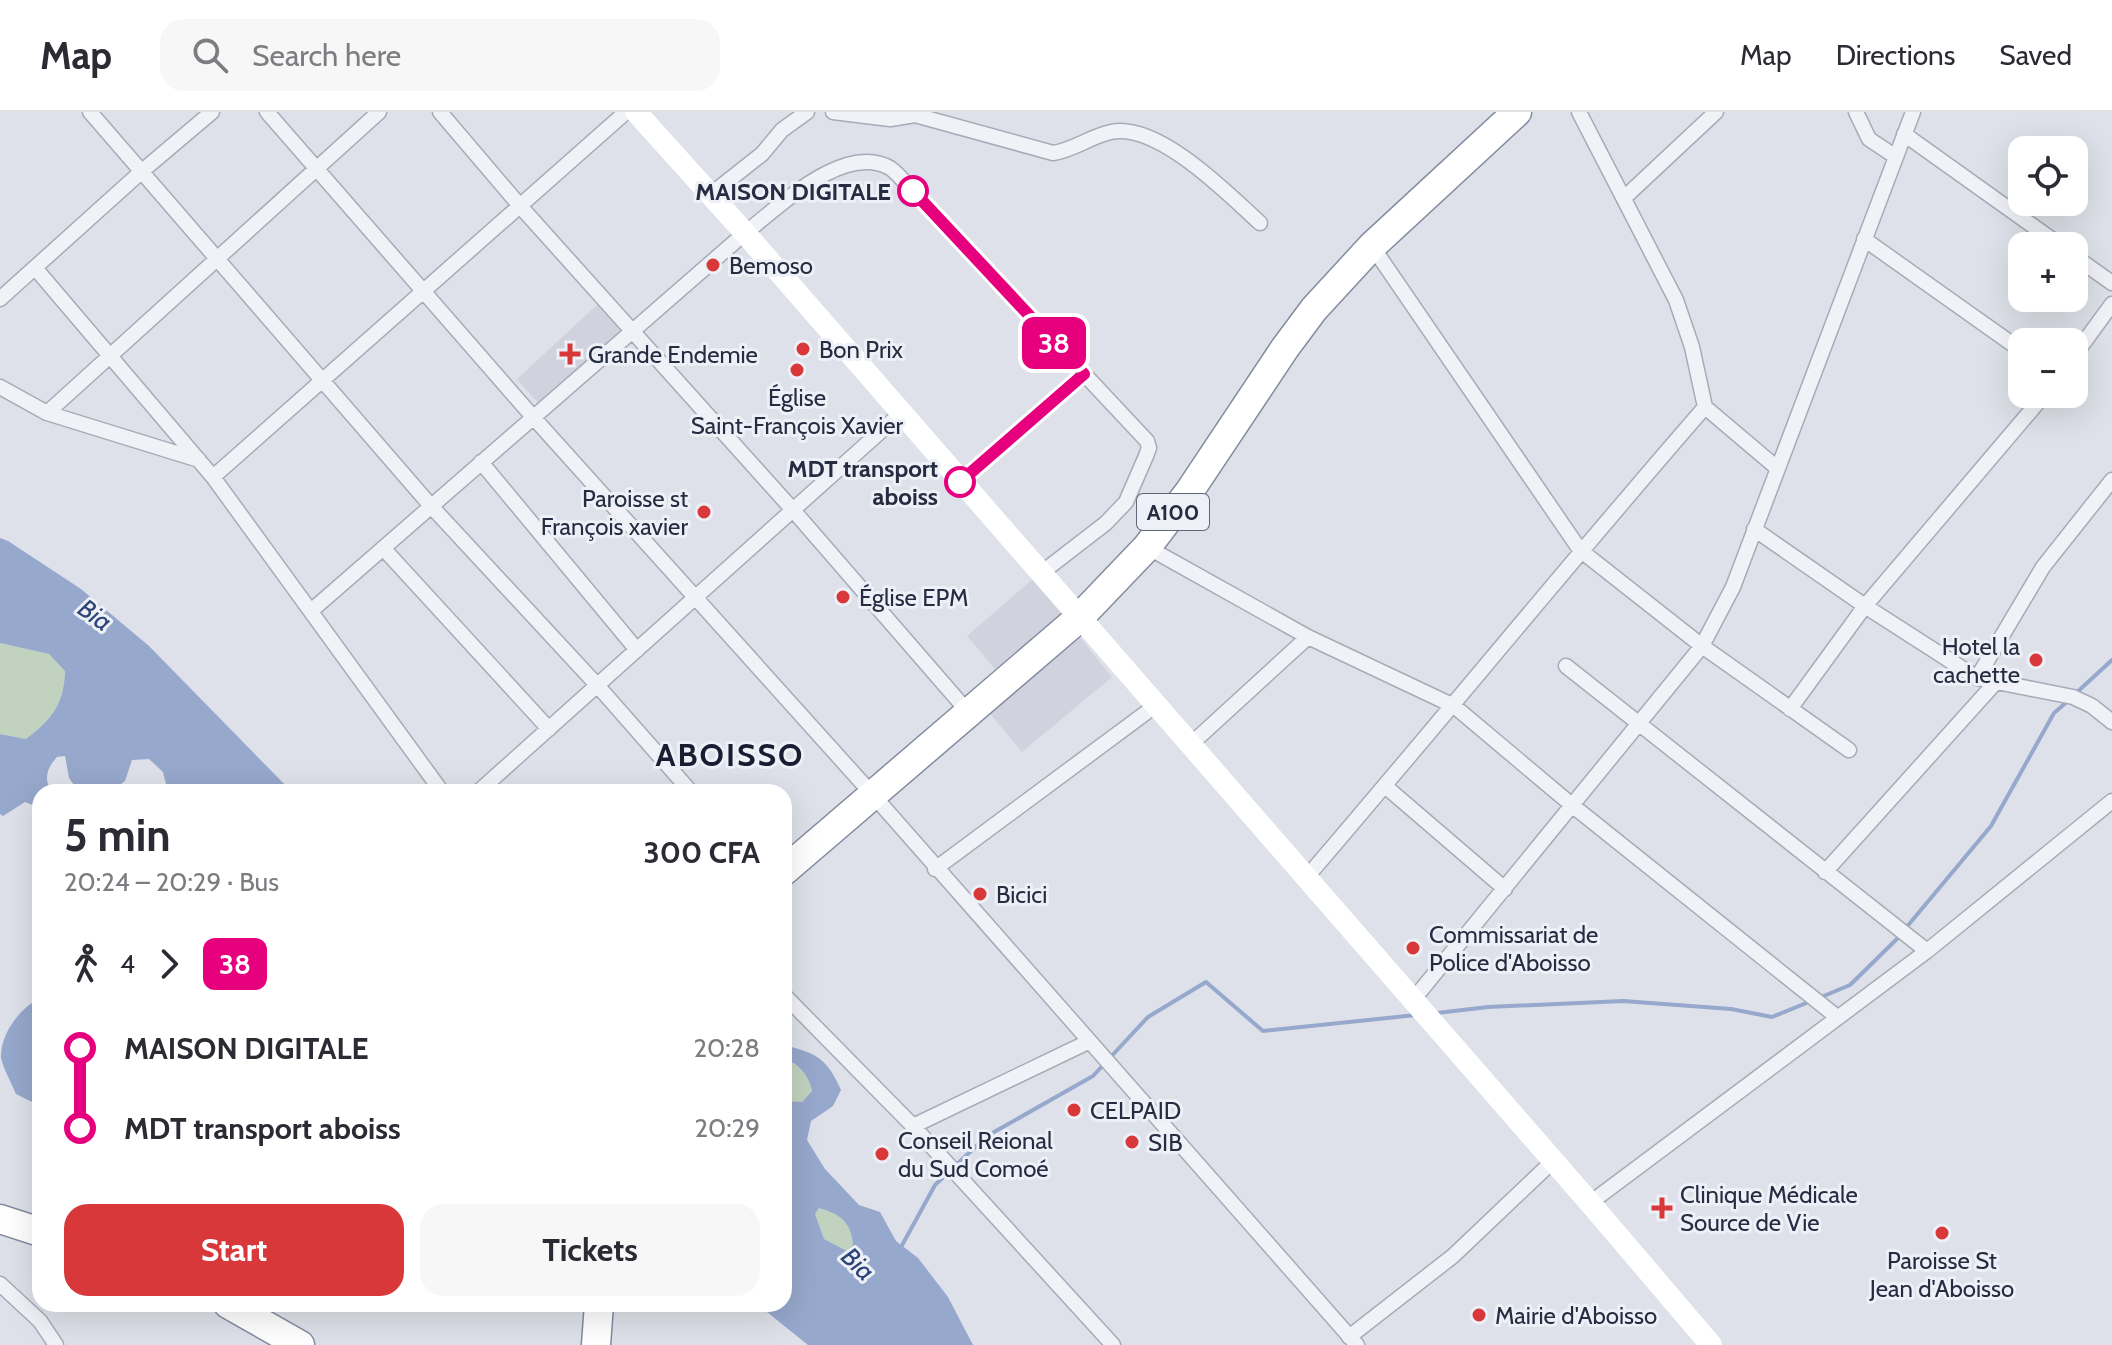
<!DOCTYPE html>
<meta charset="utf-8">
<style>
:root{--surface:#fff;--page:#f7f7f7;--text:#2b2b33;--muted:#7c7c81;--line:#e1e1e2;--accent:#d83839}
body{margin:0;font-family:Cabin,sans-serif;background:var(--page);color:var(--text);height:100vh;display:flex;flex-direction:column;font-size:30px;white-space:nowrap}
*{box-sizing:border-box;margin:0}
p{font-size:26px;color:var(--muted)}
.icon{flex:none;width:44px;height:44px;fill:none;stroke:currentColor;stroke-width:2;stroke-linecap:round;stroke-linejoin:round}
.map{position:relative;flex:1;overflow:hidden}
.side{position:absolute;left:32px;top:672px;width:760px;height:528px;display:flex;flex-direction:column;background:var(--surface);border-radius:24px;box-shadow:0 8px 32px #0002}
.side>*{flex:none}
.badge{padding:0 16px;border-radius:12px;font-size:28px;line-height:52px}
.buttons{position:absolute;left:2008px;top:24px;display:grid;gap:16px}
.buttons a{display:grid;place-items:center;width:80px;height:80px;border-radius:16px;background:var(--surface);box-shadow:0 8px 32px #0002;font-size:40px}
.map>.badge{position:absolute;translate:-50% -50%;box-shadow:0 0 0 4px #fff}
.legs{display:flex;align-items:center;gap:12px;height:88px;padding:0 32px;font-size:26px}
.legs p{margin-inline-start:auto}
.head{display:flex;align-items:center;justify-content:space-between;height:136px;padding:0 32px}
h1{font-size:44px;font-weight:800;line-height:60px}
.primary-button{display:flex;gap:16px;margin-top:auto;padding:16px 32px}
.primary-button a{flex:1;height:92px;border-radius:24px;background:var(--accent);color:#fff;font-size:32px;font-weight:800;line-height:92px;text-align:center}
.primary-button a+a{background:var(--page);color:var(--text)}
ul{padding:0 32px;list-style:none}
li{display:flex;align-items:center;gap:28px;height:80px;font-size:30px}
li i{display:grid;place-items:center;width:12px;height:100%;margin:0 10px;background:currentColor}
li i::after{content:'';width:20px;height:20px;margin:-10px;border:6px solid;border-radius:50%;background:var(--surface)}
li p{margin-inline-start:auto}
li:first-child i{background:linear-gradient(#0000 50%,currentColor 0)}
li:last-child i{background:linear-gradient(currentColor 50%,#0000 0)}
header{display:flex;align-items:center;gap:48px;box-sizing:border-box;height:112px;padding:0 40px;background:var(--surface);border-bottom:2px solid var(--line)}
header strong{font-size:38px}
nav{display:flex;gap:44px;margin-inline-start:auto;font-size:28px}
.search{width:560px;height:72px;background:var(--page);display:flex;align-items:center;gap:20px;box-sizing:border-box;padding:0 28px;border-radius:24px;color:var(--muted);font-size:30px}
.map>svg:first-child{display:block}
</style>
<header>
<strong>Map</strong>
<div class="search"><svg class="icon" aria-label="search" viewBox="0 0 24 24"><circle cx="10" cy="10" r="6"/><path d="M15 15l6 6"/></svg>Search here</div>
<nav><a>Map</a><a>Directions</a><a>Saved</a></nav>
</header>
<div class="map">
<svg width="2112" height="1233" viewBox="0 0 2112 1233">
<rect width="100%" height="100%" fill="#dee1e9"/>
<path fill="#d0d3de" d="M599 191 623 217 541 294 517 267Z
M1034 466 1068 506 1001 564 967 524Z
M1078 523 1112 565 1022 640 988 599Z"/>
<path fill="#c1d3be" d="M0 531 49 542 65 558C64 592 52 606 26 627L0 622Z
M784 947C799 951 809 964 812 979L802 990 784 989Z
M819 1096C840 1102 851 1109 853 1132L847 1139 824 1127 815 1102Z"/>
<path fill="#96a8cc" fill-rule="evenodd" d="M0 426 8 429 81 477 149 534 292 680H168L163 660 149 647 132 648 125 669 117 675V680H101V678L79 680 69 666 65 644 57 645C47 656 43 667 52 680H40V696L25 690 3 704 0 702V622L26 627C52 607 64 592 65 559L49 542 0 531Z
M40 886V994L16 982C11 970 4 958 1 946 0 922 20 896 40 886Z
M784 933C816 941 827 946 841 978L833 994 811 1009 807 1028 825 1057 859 1093 880 1100 896 1129 918 1146 948 1185 973 1233H808L757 1192H784V989L802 990 812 979C809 964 799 951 784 947ZM819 1096C840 1102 851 1110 853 1132L847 1139 824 1127 815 1102Z"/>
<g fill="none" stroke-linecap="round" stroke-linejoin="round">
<path stroke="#96a8cc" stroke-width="4" d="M2075 582 2112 548
M1905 817 1991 714 2054 601 2069 588
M1819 886 1850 873 1900 824
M1437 901 1488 895 1623 889 1731 897 1772 905 1811 889
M955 1054 987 1024 1093 964 1148 905 1206 870 1263 919 1416 903
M900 1137 935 1073 949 1060"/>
<defs>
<path id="street" d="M90 0 431 394 597 573 691 680
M267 0 533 305 873 683 1357 1233
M440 0 520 94 793 398 969 601
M833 0 890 7 915 3 1053 41C1074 38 1091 24 1111 20 1158 10 1228 82 1260 111
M1579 0 1676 188 1692 235 1705 295 1777 356
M1856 0 1869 27 1896 45
M1904 22 2061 134
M710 83 762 42 782 18 807 0
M1624 86 1716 0
M1864 127 2022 239
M1372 134 1580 438 1702 534 1849 638
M2074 144 2112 171
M36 157 213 365 442 680
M0 187 141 60 212 0
M2074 244 2112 192
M0 275 47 301 199 348
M47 301 379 0
M481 350 637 538
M213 365 626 0
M960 370 1084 262
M1754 417 1865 494 1977 566 2073 585 2092 594 2112 610
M1147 435 1308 525 1454 594 1573 694 1837 905
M383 436 549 617
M311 499 745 121C779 95 844 30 890 56 896 60 903 68 908 74L1147 329 1149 336 1146 344 1126 390 1106 411 1040 462
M1566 554 1927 839
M1977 566 2043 455 2112 368
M1790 597 1865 494 2045 282
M1190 633 1308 525
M1385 674 1505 777
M478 680 900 302
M935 757 1155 594
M1825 760 1996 570
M1306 766C1440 610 1570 450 1705 295
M784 883 913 1014 1113 1233
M1413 888 1702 534 1733 475 1913 0
M913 1014 1088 930
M1590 1091 1927 839 2112 689
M0 1172 40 1209 56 1233
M1349 1225 1453 1144 1553 1049"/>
<path id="highway" d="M784 759 1079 506 1147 435 1189 380 1285 236 1314 197 1372 134 1517 0
M0 1107 40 1120
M228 1192 300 1233
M596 1233 599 1192"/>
</defs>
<use href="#street" stroke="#a7abb7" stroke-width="17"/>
<use href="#highway" stroke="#848ba0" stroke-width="31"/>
<use href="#street" stroke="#f1f2f7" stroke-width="14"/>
<path stroke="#fff" stroke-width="22" d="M636 0 745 121 1590 1091 1711 1233"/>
<use href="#highway" stroke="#fff" stroke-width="28"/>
</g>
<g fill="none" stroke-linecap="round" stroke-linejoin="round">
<defs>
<path id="line-1" d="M913 79 1084 262 960 370"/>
</defs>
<use href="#line-1" stroke="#fff" stroke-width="18"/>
<use href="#line-1" stroke="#e6007e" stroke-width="12"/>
</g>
<g fill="#fff" stroke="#e6007e" stroke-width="4">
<circle cx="913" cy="79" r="14"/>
<circle cx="960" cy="370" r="14"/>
</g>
<g fill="#d83839" stroke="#edf0f6" stroke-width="3">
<circle cx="713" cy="153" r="8"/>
<circle cx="803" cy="237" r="8"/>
<path d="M566 230h8v8h8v8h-8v8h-8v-8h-8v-8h8z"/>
<circle cx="797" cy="258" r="8"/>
<circle cx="704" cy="400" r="8"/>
<circle cx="843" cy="485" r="8"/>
<circle cx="2036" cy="548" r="8"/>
<circle cx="980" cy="782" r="8"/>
<circle cx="1413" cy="836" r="8"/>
<circle cx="1074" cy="998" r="8"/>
<circle cx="1132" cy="1030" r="8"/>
<circle cx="882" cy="1042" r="8"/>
<path d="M1658 1084h8v8h8v8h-8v8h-8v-8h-8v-8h8z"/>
<circle cx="1942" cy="1121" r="8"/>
<circle cx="1479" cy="1203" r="8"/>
</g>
<g text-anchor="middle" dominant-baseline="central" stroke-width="6" stroke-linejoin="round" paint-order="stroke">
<rect fill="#edf0f6" stroke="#626777" stroke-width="2" x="1137" y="382" width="72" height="36" rx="6"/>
<g font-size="22" font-weight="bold" fill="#262c41">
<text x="1173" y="400">A100</text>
</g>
<g font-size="24" font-weight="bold" fill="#262c41" stroke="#edf0f6" text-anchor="end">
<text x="891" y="79">MAISON DIGITALE</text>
<text x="938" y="356">MDT transport<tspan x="938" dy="28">aboiss</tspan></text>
</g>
<g font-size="24" fill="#262c41" stroke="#edf0f6" text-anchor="start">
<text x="729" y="153">Bemoso</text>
<text x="819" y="237">Bon Prix</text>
<text x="588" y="242">Grande Endemie</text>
<text x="797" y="285" text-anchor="middle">Église<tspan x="797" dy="28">Saint-François Xavier</tspan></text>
<text x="688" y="386" text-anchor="end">Paroisse st<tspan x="688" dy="28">François xavier</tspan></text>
<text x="859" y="485">Église EPM</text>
<text x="2020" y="534" text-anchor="end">Hotel la<tspan x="2020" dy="28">cachette</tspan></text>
<text x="996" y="782">Bicici</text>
<text x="1429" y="822">Commissariat de<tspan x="1429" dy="28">Police d'Aboisso</tspan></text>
<text x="1090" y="998">CELPAID</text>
<text x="898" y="1028">Conseil Reional<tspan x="898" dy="28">du Sud Comoé</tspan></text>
<text x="1148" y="1030">SIB</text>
<text x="1680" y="1082">Clinique Médicale<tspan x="1680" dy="28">Source de Vie</tspan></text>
<text x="1942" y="1148" text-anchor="middle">Paroisse St<tspan x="1942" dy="28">Jean d'Aboisso</tspan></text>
<text x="1495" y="1203">Mairie d'Aboisso</text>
</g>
<g font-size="26" font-style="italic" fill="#2d4478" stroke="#edf0f6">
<text transform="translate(95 503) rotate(36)">Bia</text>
<text transform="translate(858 1152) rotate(44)">Bia</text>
</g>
<g font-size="32" font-weight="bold" letter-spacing="2" fill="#181d31" stroke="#edf0f6">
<text x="730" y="642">ABOISSO</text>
</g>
</g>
</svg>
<div class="buttons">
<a><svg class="icon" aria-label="locate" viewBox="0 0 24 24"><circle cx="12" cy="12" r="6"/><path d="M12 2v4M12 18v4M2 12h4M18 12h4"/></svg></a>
<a>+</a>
<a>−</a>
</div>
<b class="badge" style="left:1054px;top:231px;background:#e6007e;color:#fff">38</b>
<section class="side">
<div class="head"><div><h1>5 min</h1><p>20:24 – 20:29 · Bus</p></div><b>300 CFA</b></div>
<div class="legs"><svg class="icon" aria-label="walk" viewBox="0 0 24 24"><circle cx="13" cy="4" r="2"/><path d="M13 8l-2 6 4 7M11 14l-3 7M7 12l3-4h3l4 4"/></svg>4<svg class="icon" aria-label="forward" viewBox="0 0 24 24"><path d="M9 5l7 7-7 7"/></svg><b class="badge" style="background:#e6007e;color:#fff">38</b></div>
<ul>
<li><i style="color:#e6007e"></i><b>MAISON DIGITALE</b><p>20:28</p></li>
<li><i style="color:#e6007e"></i><b>MDT transport aboiss</b><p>20:29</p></li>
</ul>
<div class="primary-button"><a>Start</a><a>Tickets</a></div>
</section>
</div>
